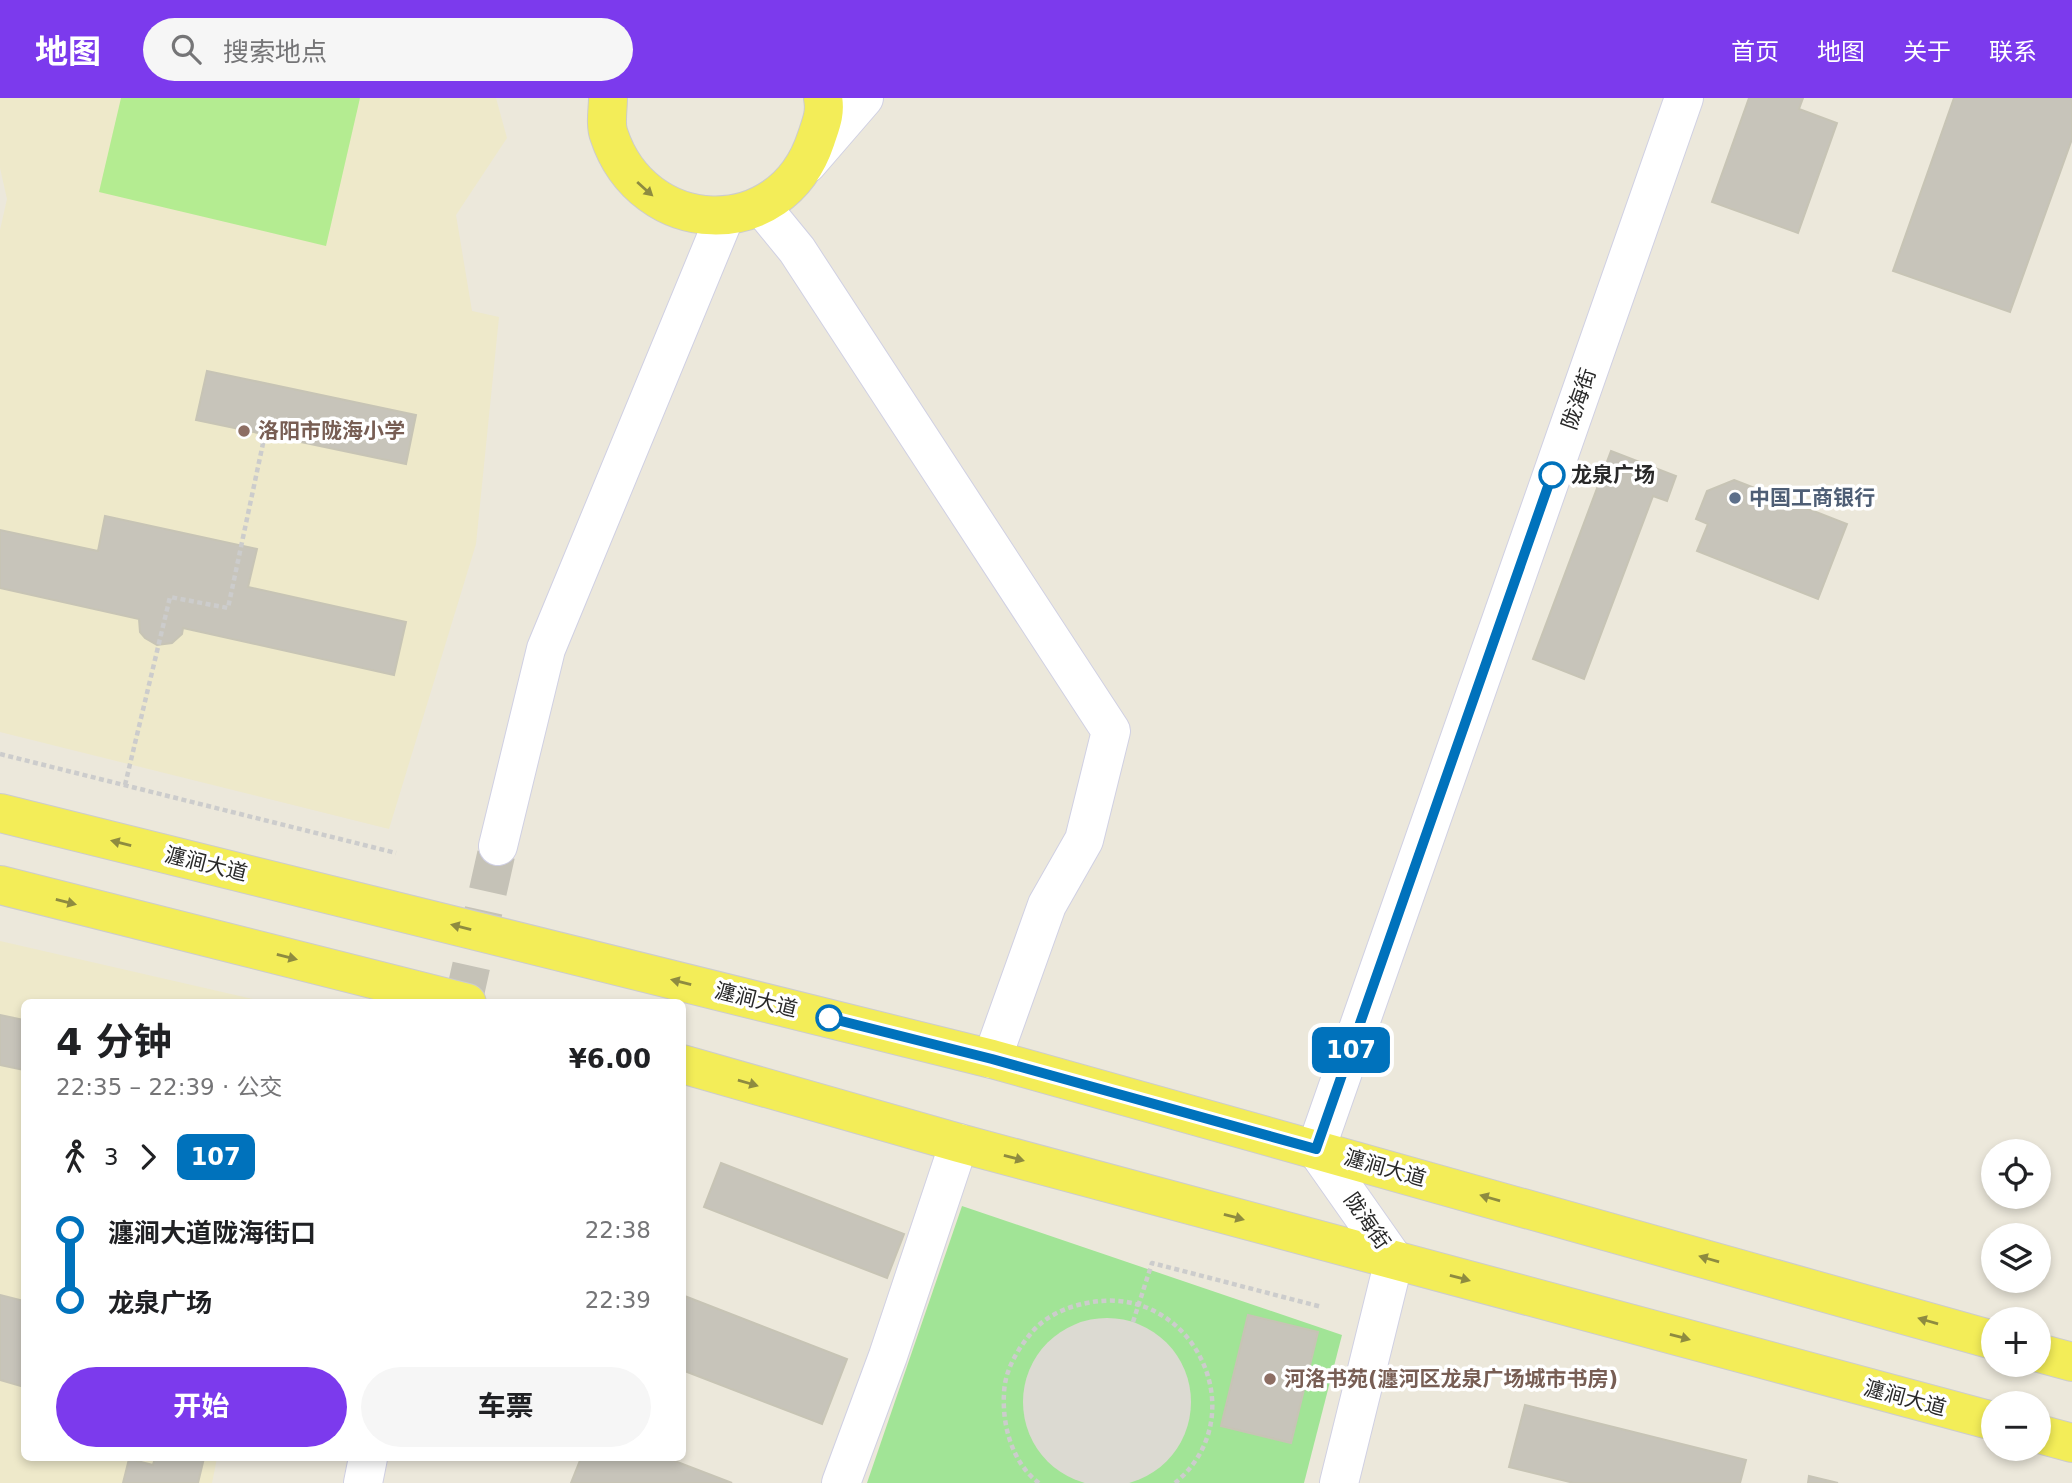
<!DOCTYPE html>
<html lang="zh">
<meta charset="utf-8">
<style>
:root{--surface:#fff;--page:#f6f6f6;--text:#202124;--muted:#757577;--accent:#7c3aed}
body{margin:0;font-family:"DejaVu Sans","Noto Sans SC",sans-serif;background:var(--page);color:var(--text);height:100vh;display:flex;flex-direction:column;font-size:26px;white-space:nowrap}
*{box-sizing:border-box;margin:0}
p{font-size:23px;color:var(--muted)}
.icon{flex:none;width:38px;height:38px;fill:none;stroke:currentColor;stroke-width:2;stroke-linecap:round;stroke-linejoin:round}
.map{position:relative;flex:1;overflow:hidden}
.details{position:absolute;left:21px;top:901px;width:665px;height:462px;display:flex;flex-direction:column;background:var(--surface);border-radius:10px;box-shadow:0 4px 10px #0003}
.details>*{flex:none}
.badge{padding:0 14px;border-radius:10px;font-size:24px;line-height:46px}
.fabs{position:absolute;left:1981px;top:1041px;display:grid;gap:14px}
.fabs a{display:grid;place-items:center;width:70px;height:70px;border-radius:50%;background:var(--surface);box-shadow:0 4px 10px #0003;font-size:35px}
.map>.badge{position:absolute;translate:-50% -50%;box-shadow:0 0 0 4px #fff}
.legs{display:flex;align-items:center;gap:10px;height:77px;padding:0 35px;font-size:23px}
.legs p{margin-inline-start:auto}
.head{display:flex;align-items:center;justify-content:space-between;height:119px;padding:0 35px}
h1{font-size:38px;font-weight:700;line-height:52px}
.primary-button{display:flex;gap:14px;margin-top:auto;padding:14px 35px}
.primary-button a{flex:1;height:80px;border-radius:42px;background:var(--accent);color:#fff;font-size:28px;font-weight:700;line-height:80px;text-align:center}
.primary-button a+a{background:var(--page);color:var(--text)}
ul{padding:0 35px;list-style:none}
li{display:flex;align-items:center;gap:24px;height:70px;font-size:26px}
li i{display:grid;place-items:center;width:10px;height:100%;margin:0 9px;background:currentColor}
li i::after{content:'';width:18px;height:18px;margin:-9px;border:5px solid;border-radius:50%;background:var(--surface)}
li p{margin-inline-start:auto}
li:first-child i{background:linear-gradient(#0000 50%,currentColor 0)}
li:last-child i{background:linear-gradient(currentColor 50%,#0000 0)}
header{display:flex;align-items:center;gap:42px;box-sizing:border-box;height:98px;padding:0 35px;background:var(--accent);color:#fff}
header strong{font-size:33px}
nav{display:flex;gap:38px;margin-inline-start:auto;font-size:24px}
.search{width:490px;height:63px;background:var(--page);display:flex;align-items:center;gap:18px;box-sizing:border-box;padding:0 24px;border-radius:38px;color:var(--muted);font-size:26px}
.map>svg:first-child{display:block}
</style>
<header>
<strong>地图</strong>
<div class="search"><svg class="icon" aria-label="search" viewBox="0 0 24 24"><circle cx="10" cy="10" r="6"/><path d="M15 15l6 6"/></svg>搜索地点</div>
<nav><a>首页</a><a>地图</a><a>关于</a><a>联系</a></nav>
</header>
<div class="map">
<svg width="2072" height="1385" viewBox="0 0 2072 1385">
<rect width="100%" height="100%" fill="#ece8db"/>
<path fill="#eee9ca" d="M0 0H496L507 40 456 117 472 213 499 219 476 446 389 731 0 634V132L7 101 0 70Z
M0 843 270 905H24V1360H217L212 1385H0Z"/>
<path fill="#a1e496" d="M962 1108 1342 1237 1304 1385H867Z"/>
<path fill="#b4ec91" d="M121 0H360L326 148 99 94Z"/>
<path fill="#dcdad2" d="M1023 1304a84 84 0 1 1 168 0a84 84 0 1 1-168 0Z"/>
<path fill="#c7c4ba" stroke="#c7c4b5" stroke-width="2" d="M1749 0H1803L1799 11 1837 25 1798 135 1712 104Z
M1954 0H2072V41L2010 214 1893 173Z
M207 273 416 317 406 366 196 322Z
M1611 353 1676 378 1667 403 1653 398 1584 581 1533 561Z
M1734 382 1847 426 1818 501 1697 453 1708 426 1696 421 1707 393Z
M105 418 257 451 248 489 406 524 394 577 183 530 182 536 172 545 157 547 145 540 140 534 139 521 0 490V432L98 453Z
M0 917 24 922V972L0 967Z
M721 1065 904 1136 887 1180 704 1109Z
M0 1197 24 1203V1289L0 1282Z
M682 1197 847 1261 822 1326 682 1272Z
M1248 1217 1318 1234 1291 1345 1221 1328Z
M1525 1307 1746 1362 1740 1385H1574L1509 1369Z
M155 1360H204L198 1385H123L129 1361 153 1367Z
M581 1360H667L732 1385H571Z
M1809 1378 1838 1385H1808Z"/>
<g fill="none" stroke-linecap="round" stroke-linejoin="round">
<path stroke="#c5c2b7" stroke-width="38" stroke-dasharray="38 19" stroke-linecap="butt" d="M463 905 498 748"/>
<defs>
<path id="minor" d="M807 66 864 0
M761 108 797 152 1111 633 1084 742 1047 807 992 961
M498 748 546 551 725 118
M363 1385 368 1360
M841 1385 888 1258 959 1045
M1339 1385 1394 1162 1316 1051 1684 0"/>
<path id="major" d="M608 0C608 11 605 27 609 37 643 140 781 147 816 41 821 26 826 15 823 0
M0 715 992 961 1993 1242
M0 787 467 905
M682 966 959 1045 1993 1323
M2039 1255 2072 1264
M2039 1336 2072 1345"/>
</defs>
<use href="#minor" stroke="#d0d0e3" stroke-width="40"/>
<use href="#major" stroke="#ccc" stroke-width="40"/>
<path stroke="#ccc" stroke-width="4.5" stroke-dasharray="5 3.5" stroke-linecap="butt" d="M0 656 396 755
M125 687 170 499 228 510 265 336
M1133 1224 1152 1165 1322 1209
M1039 1385C1012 1365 1002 1327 1004 1295 1005 1272 1017 1252 1032 1234 1046 1218 1066 1209 1087 1205 1191 1183 1258 1316 1175 1385"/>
<use href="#minor" stroke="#fff" stroke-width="38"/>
<use href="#major" stroke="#f3ed58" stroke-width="38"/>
</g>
<defs><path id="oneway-solid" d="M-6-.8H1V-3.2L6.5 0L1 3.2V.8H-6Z" transform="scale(1.75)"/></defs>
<g fill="#8e8b40">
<use href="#oneway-solid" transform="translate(645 91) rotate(42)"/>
<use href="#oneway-solid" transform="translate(121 745) rotate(-166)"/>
<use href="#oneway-solid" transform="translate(66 804) rotate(14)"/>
<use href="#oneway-solid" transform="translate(461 829) rotate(-166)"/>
<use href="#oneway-solid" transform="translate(287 859) rotate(14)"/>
<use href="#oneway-solid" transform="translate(681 884) rotate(-166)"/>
<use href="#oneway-solid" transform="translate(748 985) rotate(16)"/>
<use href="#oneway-solid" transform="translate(1014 1060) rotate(15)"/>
<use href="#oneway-solid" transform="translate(1490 1100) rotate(-164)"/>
<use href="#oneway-solid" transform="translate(1234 1119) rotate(15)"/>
<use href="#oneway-solid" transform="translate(1709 1161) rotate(-164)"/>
<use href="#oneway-solid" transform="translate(1460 1180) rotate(15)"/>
<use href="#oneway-solid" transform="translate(1928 1223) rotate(-164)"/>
<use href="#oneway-solid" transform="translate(1680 1239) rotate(15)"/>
</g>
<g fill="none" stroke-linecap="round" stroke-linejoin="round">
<defs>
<path id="line-1" d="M829 920 992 961 1316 1051 1552 377"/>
</defs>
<use href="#line-1" stroke="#fff" stroke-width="16"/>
<use href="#line-1" stroke="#0072bc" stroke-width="10"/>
</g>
<g fill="#8d6e63" stroke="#fff" stroke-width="2.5">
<circle cx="244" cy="333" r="7"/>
<circle cx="1270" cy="1281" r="7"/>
</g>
<g fill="#fff" stroke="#0072bc" stroke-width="3.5">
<circle cx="1552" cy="377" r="12"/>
<circle cx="829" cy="920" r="12"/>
</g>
<circle fill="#5c6f8a" stroke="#fff" stroke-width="2.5" cx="1735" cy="400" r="7"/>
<g text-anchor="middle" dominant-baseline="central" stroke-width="7" stroke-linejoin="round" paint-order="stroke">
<g font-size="21" fill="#292929" stroke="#fff">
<text transform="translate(1579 301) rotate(-71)">陇海街</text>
<text transform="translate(206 766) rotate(14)">瀍涧大道</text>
<text transform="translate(756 902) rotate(14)">瀍涧大道</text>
<text transform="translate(1385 1070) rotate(16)">瀍涧大道</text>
<text transform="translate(1367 1123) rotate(55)">陇海街</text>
<text transform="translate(1905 1300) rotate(15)">瀍涧大道</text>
</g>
<g font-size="21" font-weight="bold" fill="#785e54" stroke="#fff" text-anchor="start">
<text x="258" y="333">洛阳市陇海小学</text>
<text x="1284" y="1281">河洛书苑(瀍河区龙泉广场城市书房)</text>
</g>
<g font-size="21" font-weight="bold" fill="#292929" stroke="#fff" text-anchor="start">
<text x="1571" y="377">龙泉广场</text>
</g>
<g font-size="21" font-weight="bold" fill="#4e5e75" stroke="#fff" text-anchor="start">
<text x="1749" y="400">中国工商银行</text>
</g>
</g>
</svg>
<div class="fabs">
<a><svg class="icon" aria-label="locate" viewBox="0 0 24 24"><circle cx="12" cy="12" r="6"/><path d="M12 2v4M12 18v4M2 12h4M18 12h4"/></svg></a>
<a><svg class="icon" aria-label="layers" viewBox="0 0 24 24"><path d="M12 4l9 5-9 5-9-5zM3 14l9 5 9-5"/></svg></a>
<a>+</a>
<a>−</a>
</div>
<b class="badge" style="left:1351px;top:952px;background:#0072bc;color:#fff">107</b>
<section class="details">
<div class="head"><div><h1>4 分钟</h1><p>22:35 – 22:39 · 公交</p></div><b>¥6.00</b></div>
<div class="legs"><svg class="icon" aria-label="walk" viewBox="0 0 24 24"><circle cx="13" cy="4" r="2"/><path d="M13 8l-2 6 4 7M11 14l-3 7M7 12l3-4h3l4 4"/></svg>3<svg class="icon" aria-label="forward" viewBox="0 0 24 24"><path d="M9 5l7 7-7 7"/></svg><b class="badge" style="background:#0072bc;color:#fff">107</b></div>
<ul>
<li><i style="color:#0072bc"></i><b>瀍涧大道陇海街口</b><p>22:38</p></li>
<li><i style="color:#0072bc"></i><b>龙泉广场</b><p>22:39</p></li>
</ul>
<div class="primary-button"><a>开始</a><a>车票</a></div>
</section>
</div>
